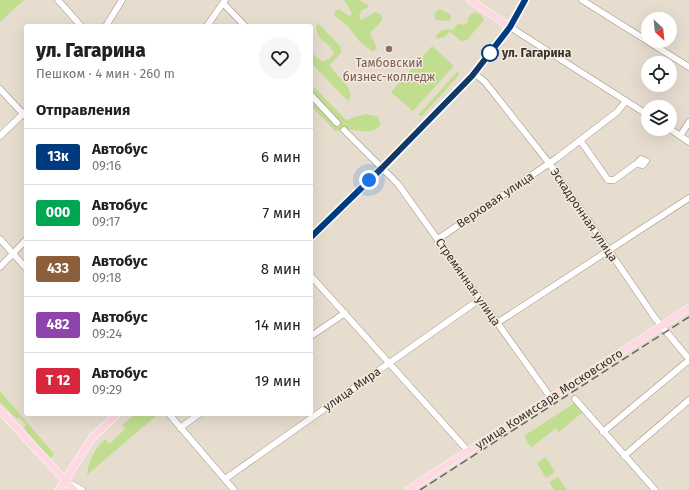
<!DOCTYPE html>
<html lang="ru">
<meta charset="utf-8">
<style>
:root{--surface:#fff;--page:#f6f6f6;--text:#202124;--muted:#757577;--line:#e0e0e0}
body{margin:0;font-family:"Fira Sans",sans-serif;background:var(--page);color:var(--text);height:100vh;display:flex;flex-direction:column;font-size:15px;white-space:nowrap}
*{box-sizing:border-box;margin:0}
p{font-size:13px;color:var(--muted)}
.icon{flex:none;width:22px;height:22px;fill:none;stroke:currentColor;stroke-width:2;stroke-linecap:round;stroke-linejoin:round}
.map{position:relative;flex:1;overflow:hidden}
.panel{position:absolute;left:24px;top:24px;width:289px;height:392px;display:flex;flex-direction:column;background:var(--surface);border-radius:4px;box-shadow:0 4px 16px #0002}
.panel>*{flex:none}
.badge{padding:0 8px;border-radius:3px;font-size:14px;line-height:26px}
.needle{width:26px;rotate:153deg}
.buttons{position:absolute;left:641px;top:12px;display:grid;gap:8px}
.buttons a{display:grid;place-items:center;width:36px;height:36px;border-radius:50%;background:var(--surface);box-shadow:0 4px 16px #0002;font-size:20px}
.you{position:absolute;width:20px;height:20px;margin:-10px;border:3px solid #fff;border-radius:50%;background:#1a73e8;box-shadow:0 0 0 6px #1a73e833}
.map>.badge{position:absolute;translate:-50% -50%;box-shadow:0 0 0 2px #fff}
h2{padding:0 12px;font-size:15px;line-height:36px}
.round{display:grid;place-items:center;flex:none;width:42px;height:42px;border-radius:21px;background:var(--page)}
.overview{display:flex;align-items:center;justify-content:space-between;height:68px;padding:0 12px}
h1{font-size:19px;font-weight:800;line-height:30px}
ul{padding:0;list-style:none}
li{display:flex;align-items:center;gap:12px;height:56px;padding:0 12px;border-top:1px solid var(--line)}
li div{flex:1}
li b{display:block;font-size:15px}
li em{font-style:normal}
li .badge{min-width:44px;font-weight:700;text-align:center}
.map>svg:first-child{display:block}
</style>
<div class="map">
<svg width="689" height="490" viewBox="0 0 689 490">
<rect width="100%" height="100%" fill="#e7ddcf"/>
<path fill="#c1de90" d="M0 0H24L0 22Z
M344 0H359L368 5 367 8 362 10 359 15 361 20 375 12 382 15V21L370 33 377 48 373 52 359 41 348 26 334 15 335 12 339 9 349 16 351 15 352 13Z
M439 9 450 14 451 18 449 21 436 20 434 14Z
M474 12 480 14 484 20 467 40 461 41 450 32 444 37 437 39 436 36C441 29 445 29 453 30L458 23 463 25 468 22V17Z
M319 24 341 47V53L330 65C334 75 358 89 348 101L311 63V52L322 62 330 58 334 54C330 40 317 43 316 26Z
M432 46 454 66 413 111 391 92Z
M458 71 459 75 422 116 418 115Z
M311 84 346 120 365 114 377 116 381 124C371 139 351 125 337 131L334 130 311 106Z
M0 391 54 454 50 458 26 431 24 427 26 425 19 417 17 419 0 402Z
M576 402 584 411 559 432 556 428 531 448 524 436Z
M135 414 157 415 87 475C89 460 94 450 105 439L109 444 125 429 122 425Z
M546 457 555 472 546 478 537 463Z
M558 477 567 490H554L549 482Z"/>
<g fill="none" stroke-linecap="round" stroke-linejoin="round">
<defs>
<path id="minor" d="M58 0 81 26
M582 0 689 67
M223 3 245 26
M106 26 122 0
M207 26 225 0
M510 27 648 115
M475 74 485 82 549 163 655 318 689 359
M0 89 26 117
M311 95 337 123
M670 129 689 142
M344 130 398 184 551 398
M0 136 25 112
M680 136 689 122
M580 140 608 180H614L636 164 643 165 646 161 641 159 636 164
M0 239 26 268
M438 239 557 158 617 112 626 101
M0 267 26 240
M311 276 468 451
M497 323 689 198
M311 336 345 313
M575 399 655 490
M169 414 234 490
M180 428 199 414
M603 432 689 360
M624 456 689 400
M225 479 480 299
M67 482 82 490"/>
<path id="major" d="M470 0 510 27
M311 237 383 168 472 76 510 27 525 0
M0 410 74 490
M59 490 92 438 117 414
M408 490 689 308"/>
</defs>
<use href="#minor" stroke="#9c9386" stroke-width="7"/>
<use href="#major" stroke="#fff" stroke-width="8"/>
<use href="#minor" stroke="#fff" stroke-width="6"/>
<use href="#major" stroke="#fed9e2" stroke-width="7"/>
<path stroke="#6b655e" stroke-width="1.5" stroke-dasharray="8 4" stroke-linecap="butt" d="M420 490 689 317"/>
</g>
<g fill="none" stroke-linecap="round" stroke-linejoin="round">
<defs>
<path id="line" d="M311 237 382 168 472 76 510 27 525 0"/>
</defs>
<use href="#line" stroke="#fff" stroke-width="9"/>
<use href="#line" stroke="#003b80" stroke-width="6"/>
<path stroke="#37332e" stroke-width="4" stroke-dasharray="0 7.2" d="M369 180 472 76 493 49 490 53"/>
</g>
<circle fill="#8d6e63" stroke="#f5eadc" stroke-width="1.5" cx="389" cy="49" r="4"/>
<circle fill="#fff" stroke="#003b80" stroke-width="2" cx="490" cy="53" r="8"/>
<g text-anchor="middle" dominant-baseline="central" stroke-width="3" stroke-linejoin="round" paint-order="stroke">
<g font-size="12" font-weight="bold" fill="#37332e" stroke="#f5eadc" text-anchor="start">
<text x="502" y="53">ул. Гагарина</text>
</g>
<g font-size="12" fill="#785e54" stroke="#f5eadc">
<text x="389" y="63">Тамбовский<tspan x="389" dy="14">бизнес-колледж</tspan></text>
</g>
<g font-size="12" fill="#37332e" stroke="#f5eadc">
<text transform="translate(495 200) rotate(-34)">Верховая улица</text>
<text transform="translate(584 215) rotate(56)">Эскадронная улица</text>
<text transform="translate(468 282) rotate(55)">Стремянная улица</text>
<text transform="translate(352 389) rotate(-35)">улица Мира</text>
<text transform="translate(549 399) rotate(-33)">улица Комиссара Московского</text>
</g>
</g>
</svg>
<div class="buttons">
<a><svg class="needle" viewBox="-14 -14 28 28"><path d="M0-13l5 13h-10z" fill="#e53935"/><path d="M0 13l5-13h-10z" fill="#757577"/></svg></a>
<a><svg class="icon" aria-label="locate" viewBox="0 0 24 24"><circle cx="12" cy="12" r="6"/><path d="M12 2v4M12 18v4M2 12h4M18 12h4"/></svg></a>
<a><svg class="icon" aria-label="layers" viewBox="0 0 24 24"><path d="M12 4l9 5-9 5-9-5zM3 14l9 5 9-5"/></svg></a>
</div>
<div class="you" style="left:369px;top:180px"></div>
<section class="panel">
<div class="overview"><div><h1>ул. Гагарина</h1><p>Пешком · 4 мин · 260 m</p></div><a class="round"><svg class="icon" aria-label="heart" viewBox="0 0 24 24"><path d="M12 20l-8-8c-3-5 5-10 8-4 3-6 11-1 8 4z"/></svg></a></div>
<h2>Отправления</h2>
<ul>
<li><span class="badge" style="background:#003b80;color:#fff">13к</span><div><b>Автобус</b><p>09:16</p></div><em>6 мин</em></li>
<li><span class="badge" style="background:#00a651;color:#fff">000</span><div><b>Автобус</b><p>09:17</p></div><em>7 мин</em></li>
<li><span class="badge" style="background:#8b5e3c;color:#fff">433</span><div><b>Автобус</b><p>09:18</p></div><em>8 мин</em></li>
<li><span class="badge" style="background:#8e44ad;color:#fff">482</span><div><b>Автобус</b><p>09:24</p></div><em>14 мин</em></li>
<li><span class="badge" style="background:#d7263d;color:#fff">Т 12</span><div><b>Автобус</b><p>09:29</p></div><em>19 мин</em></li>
</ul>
</section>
</div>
